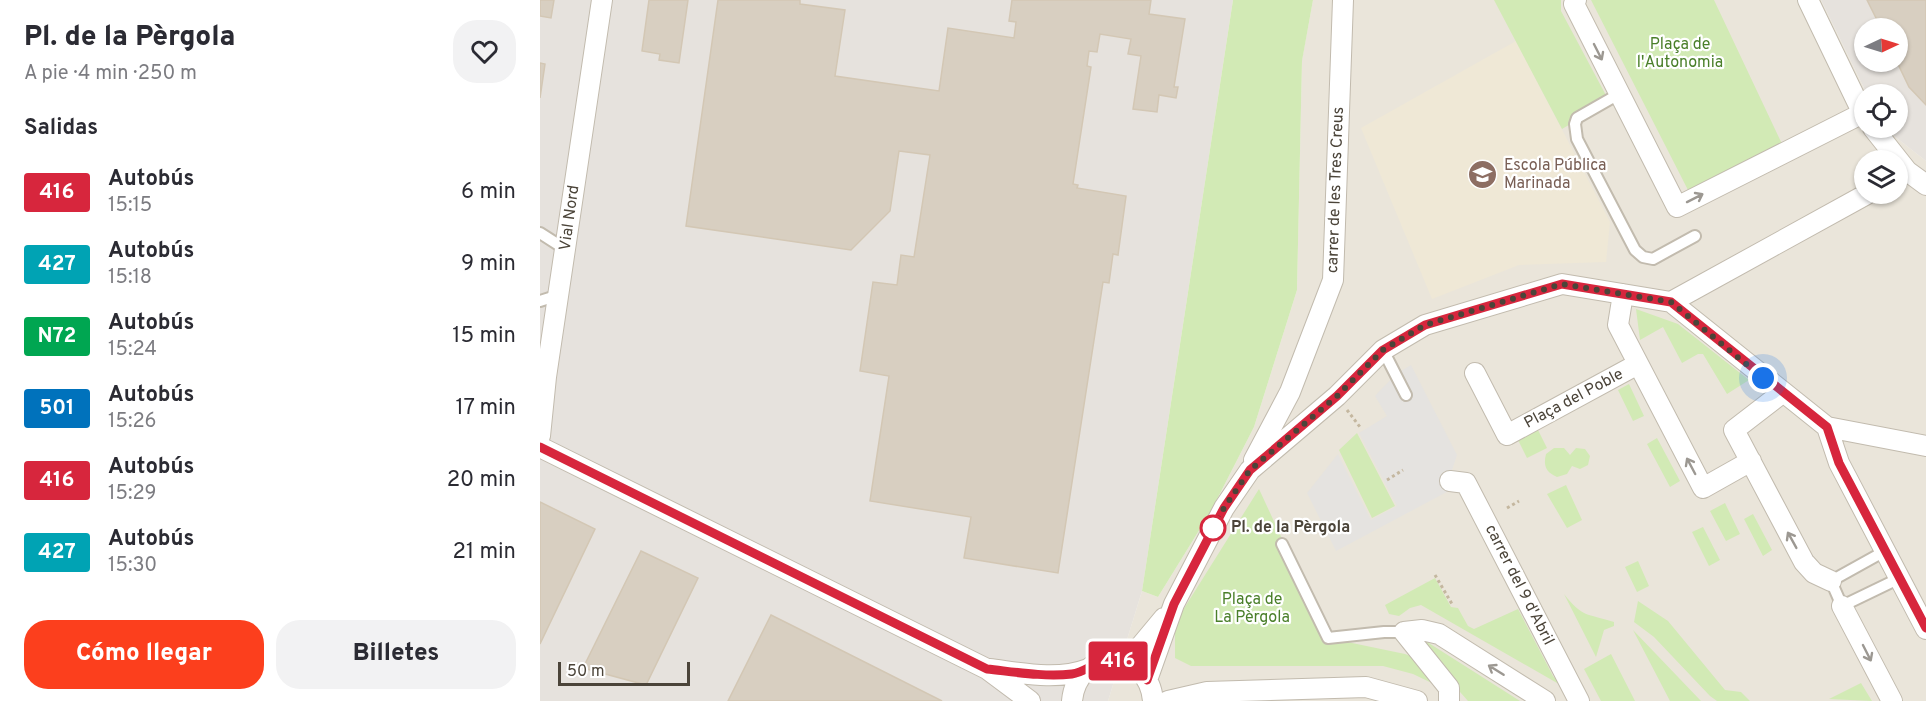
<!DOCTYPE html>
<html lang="es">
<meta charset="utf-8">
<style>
:root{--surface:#fff;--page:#f2f2f3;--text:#2b2b33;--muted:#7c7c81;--accent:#fc3f1d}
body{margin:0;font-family:Overpass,sans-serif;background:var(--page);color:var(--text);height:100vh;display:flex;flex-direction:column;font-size:22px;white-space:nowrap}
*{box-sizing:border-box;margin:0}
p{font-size:20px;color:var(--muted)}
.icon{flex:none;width:33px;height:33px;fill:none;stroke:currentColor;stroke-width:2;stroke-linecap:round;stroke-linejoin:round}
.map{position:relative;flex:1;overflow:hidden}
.drawer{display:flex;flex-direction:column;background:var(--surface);width:540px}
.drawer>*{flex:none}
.badge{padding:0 12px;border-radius:4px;font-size:21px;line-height:39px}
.needle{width:39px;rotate:86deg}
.fabs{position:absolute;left:1314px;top:18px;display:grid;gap:12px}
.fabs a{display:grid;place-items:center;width:54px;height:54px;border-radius:50%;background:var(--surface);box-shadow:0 2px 4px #0004;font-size:30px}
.scale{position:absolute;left:18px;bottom:15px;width:132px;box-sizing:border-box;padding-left:6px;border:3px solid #4b4439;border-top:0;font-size:16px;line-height:21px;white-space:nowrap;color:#4b4439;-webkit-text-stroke:4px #fff;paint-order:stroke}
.you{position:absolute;width:30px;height:30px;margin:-15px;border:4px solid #fff;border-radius:50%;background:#1a73e8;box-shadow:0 0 0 9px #1a73e833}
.map>.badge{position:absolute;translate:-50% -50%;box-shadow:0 0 0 3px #fff}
h2{padding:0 24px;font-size:22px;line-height:54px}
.round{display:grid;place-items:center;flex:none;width:63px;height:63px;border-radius:24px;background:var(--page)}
.headline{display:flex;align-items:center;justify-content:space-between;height:102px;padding:0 24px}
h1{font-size:28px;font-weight:800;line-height:45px}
.button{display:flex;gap:12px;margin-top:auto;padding:12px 24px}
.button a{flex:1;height:69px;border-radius:24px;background:var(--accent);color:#fff;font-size:24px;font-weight:800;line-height:69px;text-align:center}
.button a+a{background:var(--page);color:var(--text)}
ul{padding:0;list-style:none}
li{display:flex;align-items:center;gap:18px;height:72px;padding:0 24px}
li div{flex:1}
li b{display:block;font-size:22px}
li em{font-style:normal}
li .badge{min-width:66px;font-weight:700;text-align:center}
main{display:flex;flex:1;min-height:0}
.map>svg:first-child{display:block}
</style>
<main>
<section class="drawer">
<div class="headline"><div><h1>Pl. de la Pèrgola</h1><p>A pie · 4 min · 250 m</p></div><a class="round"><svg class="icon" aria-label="heart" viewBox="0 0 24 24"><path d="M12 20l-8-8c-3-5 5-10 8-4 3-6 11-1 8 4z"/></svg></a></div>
<h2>Salidas</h2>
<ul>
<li><span class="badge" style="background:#d7263d;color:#fff">416</span><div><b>Autobús</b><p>15:15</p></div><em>6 min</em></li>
<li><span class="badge" style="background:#00a3b4;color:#fff">427</span><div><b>Autobús</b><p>15:18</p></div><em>9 min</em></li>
<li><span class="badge" style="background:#00a651;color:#fff">N72</span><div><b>Autobús</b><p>15:24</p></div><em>15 min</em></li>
<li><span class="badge" style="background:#0072bc;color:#fff">501</span><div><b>Autobús</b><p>15:26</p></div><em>17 min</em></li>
<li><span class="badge" style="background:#d7263d;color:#fff">416</span><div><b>Autobús</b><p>15:29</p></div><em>20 min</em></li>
<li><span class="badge" style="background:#00a3b4;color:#fff">427</span><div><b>Autobús</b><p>15:30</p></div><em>21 min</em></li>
</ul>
<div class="button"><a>Cómo llegar</a><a>Billetes</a></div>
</section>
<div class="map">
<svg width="1386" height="701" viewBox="0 0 1386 701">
<rect width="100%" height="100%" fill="#f6f3ec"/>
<path fill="#eae5da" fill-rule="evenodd" d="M773 0H1281L1327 94H1324V128H1344L1386 161V701H568L602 591 618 597 671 511 714 427 757 290 762 60ZM1324 160H1358V194H1324Z"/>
<path fill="#e6e2dd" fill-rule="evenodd" d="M0 0H693L602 591 568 701H0Z
M1281 0H1386V161L1344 128H1358V94H1327ZM1324 28H1358V62H1324Z"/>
<path fill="#efe8d6" d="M976 41 1070 222 1066 262 979 265 892 299 821 128Z"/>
<path fill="#d2eab5" d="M693 0H773L762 61 757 290 714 427 671 511 618 597 602 591Z
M954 0H1021V11L1069 101 1022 129Z
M1051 0H1174L1242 144 1149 192Z
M1096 309 1138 324 1209 380 1187 394 1163 354H1158L1142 363 1123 327 1100 340Z
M1089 384 1104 416 1093 421 1078 390Z
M997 428 1007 448 987 458 977 438Z
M817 433 855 506 832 518 799 450Z
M1117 438 1140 481 1130 487 1107 444Z
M1014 448H1024L1030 455 1036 448 1045 449 1050 456 1048 465 1040 469 1032 466 1027 474 1017 477C1006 472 1003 466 1006 454Z
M1026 485 1042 520 1027 528 1007 494Z
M719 489 788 638 865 654 881 660 896 685 873 674 843 666H651L635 658V627L638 618Z
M1185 503 1200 534 1186 541 1170 511Z
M1213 514 1232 550 1223 556 1204 519Z
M1163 527 1180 560 1169 566 1152 532Z
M1098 561 1109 586 1097 592 1085 567Z
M895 578 911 607 918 608 928 626 934 629 978 609 1013 676 1024 687 881 605 870 608 859 616 849 614 845 605Z
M1024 594C1043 618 1046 613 1074 622V626L1064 630 1056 657Z
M1098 601 1128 621 1185 690 1201 692 1210 701H1177L1170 696 1114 637 1094 622Z
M1093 630 1161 701H1130Z
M884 640 980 701H928L884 651 880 644Z
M1071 654 1095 701H1061L1044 669Z
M1321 683 1332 701 1289 699Z"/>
<path fill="#e5e3e0" d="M871 365 917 455 911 473 918 486 796 551 767 493 798 454 831 520 857 506 819 433 847 416 835 396 856 374Z"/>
<path fill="#d8cfc1" stroke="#d3c7b4" stroke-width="1.5" d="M0 0H14L11 18 0 16Z
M109 0H148L139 63 119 60 120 54 102 51Z
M178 0H260V4L305 10 295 76 399 91 408 28 474 38 476 22 469 21 472 0H611L609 14 645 19 634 87H638L636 98 619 95 617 112 593 109 601 56 588 54 591 39 560 34 557 52 549 51 547 66 551 67 533 184 538 185 537 188 586 196 578 255 573 254 569 283 563 282 518 573 424 558 431 517 330 501 349 376 320 371 333 282 357 285 361 255 374 257 390 155 359 151 350 211 311 250 146 226Z
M1327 0H1386V105L1369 87 1357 62 1358 28H1341Z
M0 63 5 64 0 98Z
M0 502 55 529 0 644Z
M101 551 158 578 106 685 43 668Z
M231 615 255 627 402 701H188Z"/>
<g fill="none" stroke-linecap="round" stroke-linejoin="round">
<defs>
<path id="lane" d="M1079 94 1037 118 1035 124 1037 139 1095 250 1103 257 1113 259 1155 236
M0 233 25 249
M0 301 19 295
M843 350 866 395
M742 544 788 638 844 632H864
M1345 551 1291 581 1302 606 1360 578"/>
<path id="street" d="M1036 0 1034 4 1137 207 1323 113
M1268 0 1324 116
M1333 128 1367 171 1386 185
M1083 294 1078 325 1163 488 1211 461
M1131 302 1327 194
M935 373 967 435 1098 364
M1242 393 1194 430 1264 562 1274 573 1291 581
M1287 427 1386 446
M0 436 6 377 62 0
M0 447 447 669 490 701
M714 460 750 392 793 280 803 0
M910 481 926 483 1039 701
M1302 606 1352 701
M864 632 882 630 899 634 1005 701
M864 632 909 688V701
M576 660 599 648 624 618
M449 669C481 673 517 681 548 669
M607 680 634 604 684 508 710 470 797 396 843 350 885 325 1022 284 1131 302 1287 427 1299 463 1386 629
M532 701C537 647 609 647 613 701
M628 701 667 692 826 687 877 701"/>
</defs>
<use href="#lane" stroke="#c2bbae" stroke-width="14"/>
<use href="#street" stroke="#c2bbae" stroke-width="22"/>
<path stroke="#c4b79f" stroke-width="3" stroke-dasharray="3 3" stroke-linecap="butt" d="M807 410 820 427
M847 480 863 470
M967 508 979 501
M895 575 912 604"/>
<use href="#lane" stroke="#fff" stroke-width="10"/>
<use href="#street" stroke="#fff" stroke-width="20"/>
</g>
<defs><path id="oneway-shaft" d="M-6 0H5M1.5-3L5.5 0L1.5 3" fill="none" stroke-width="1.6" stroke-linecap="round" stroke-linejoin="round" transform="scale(1.5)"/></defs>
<g stroke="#9c9892">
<use href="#oneway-shaft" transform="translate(1058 52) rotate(63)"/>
<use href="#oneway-shaft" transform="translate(1155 198) rotate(-27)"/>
<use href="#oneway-shaft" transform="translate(1151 466) rotate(-118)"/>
<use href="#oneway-shaft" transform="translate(1252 540) rotate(-119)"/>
<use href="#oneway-shaft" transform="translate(1327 653) rotate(63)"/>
<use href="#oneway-shaft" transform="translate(956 670) rotate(-148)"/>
</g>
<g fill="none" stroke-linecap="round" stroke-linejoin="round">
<defs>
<path id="line" d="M0 447 447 669C475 672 504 677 532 674 541 673 549 667 558 663 577 656 596 664 607 680L634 604 684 508 710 470 797 396 843 350 885 325 1022 284 1131 302 1287 427 1299 463 1386 628"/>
</defs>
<use href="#line" stroke="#fff" stroke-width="14"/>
<use href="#line" stroke="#d7263d" stroke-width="9"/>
<path stroke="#4b4439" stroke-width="6" stroke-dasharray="0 10.8" d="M673 528 684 508 710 470 797 396 843 350 885 325 1022 284 1131 302 1223 378"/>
</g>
<defs>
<symbol id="school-disc" viewBox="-11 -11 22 22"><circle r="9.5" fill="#8d6e63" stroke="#fff"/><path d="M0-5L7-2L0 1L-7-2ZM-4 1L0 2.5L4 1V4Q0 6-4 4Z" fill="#fff"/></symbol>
</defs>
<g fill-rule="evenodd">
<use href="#school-disc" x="926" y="158" width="33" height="33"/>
</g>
<circle fill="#fff" stroke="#d7263d" stroke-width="3" cx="673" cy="528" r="12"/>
<g text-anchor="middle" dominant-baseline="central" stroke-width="4.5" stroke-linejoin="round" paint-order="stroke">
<g font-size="16" fill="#4a7f2a" stroke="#fff">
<text x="1140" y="45">Plaça de<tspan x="1140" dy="18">l'Autonomia</tspan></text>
<text x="712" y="600">Plaça de<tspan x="712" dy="18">La Pèrgola</tspan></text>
</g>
<g font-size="16" fill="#785e54" stroke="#fff" text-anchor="start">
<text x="964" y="166">Escola Pública<tspan x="964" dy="18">Marinada</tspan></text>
</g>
<g font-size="16" fill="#4b4439" stroke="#fff">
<text transform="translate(796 190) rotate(-88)">carrer de les Tres Creus</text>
<text transform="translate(30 218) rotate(-82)">Vial Nord</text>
<text transform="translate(1034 399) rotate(-28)">Plaça del Poble</text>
<text transform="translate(979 585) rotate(63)">carrer del 9 d'Abril</text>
</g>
<g font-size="16" font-weight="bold" fill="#4b4439" stroke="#fff" text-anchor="start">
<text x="691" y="528">Pl. de la Pèrgola</text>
</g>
</g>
</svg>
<div class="fabs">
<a><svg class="needle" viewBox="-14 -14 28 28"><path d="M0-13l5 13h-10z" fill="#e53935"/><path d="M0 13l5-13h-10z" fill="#7c7c81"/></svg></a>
<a><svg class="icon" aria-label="locate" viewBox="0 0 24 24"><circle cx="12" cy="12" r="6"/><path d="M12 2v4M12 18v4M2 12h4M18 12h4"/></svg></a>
<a><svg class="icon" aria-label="layers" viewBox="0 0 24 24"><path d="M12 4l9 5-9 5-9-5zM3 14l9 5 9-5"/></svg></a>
</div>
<div class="scale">50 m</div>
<div class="you" style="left:1223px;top:378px"></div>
<b class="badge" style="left:578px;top:661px;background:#d7263d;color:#fff">416</b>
</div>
</main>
